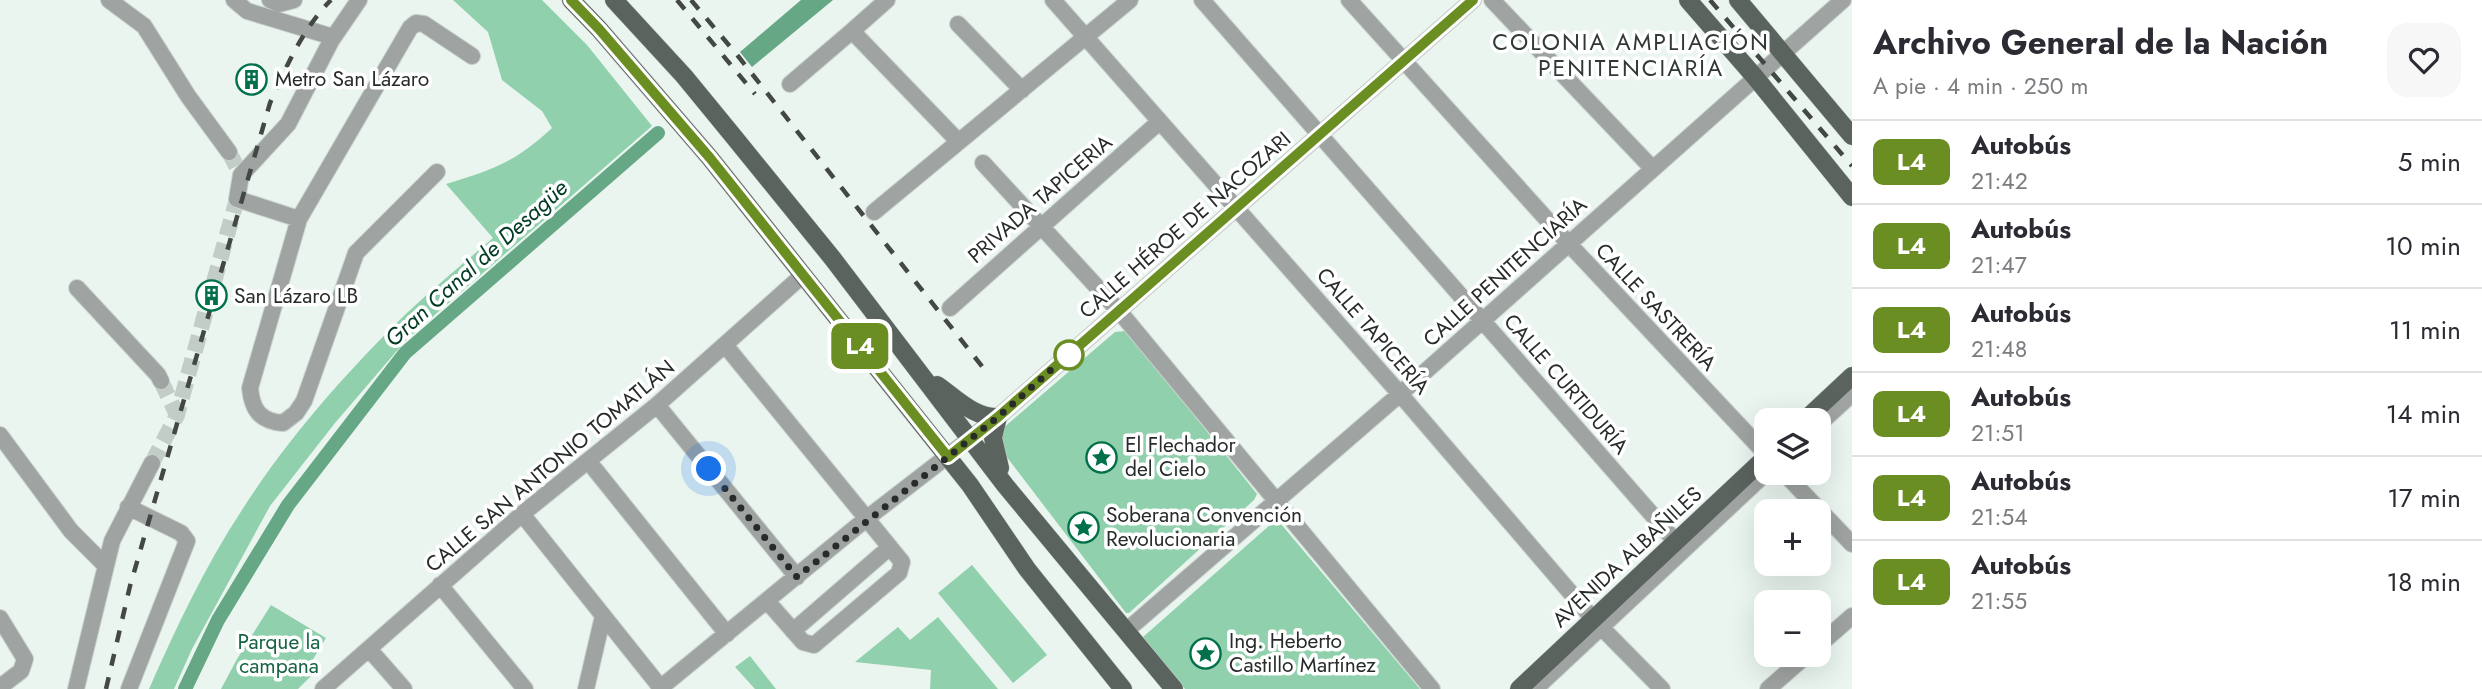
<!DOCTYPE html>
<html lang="es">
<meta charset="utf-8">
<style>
:root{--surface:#fff;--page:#f7f7f7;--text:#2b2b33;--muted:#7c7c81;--line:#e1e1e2}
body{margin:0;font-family:Jost,sans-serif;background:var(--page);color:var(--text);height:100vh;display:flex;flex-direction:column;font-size:26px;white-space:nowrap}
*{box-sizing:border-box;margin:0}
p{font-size:23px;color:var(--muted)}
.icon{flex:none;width:38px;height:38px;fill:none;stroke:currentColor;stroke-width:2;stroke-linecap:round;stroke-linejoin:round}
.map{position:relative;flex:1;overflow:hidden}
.side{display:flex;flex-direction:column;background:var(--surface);width:630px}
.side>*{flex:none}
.badge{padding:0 14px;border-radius:10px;font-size:24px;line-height:46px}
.fabs{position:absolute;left:1754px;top:408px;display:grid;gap:14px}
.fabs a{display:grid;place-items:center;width:77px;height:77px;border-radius:14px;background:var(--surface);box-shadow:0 7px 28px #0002;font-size:35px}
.you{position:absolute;width:35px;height:35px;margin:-18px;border:5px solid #fff;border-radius:50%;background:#1a73e8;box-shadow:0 0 0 10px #1a73e833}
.map>.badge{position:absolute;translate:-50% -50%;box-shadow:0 0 0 4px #fff}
.round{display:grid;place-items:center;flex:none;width:74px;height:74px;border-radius:21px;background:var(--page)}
.overview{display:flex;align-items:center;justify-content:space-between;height:119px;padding:0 21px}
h1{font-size:33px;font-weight:700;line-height:52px}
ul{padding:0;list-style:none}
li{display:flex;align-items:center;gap:21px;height:84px;padding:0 21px;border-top:2px solid var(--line)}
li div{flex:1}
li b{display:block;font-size:26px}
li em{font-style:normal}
li .badge{min-width:77px;font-weight:700;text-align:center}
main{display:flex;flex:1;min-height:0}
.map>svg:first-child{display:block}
</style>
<main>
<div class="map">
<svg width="1852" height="689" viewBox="0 0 1852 689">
<rect width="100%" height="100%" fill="#eaf5ef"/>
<path fill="#90d0ad" d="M453 0H542L587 45 652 126 407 339 335 423 270 506 192 649 174 689H149C176 628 205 566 242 510 288 438 347 371 409 311 436 286 465 262 493 238L446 184C494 169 514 163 552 128L542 111 502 80 488 32Z
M1125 331 1129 334 1257 494 1254 500 1129 613H1126L1006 456 1001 448 1002 429 1115 332Z
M1276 522 1281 524 1420 689H1185L1143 637 1271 524Z
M972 565 1047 655 1013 683 938 593Z
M271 605 326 638 312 661 321 666 298 689H221L237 659Z
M938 617 998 689H930L931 670 855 662 898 627 910 640Z
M750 656 776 689H755L735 667Z"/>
<path fill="#66a785" d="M801 0H833L752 67 740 52Z"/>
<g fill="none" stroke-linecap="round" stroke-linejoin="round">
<path stroke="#66a785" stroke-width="14" d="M185 689 218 620 288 505 405 353 658 133"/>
<path stroke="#c3cdc7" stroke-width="16" stroke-dasharray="16 8" stroke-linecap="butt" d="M229 152 241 175
M161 381 177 415
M152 463 177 415 237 199"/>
<defs>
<path id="minor" d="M109 0 144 26 188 96 229 152
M234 0 247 11 333 37
M270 0 279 4 294 0
M887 0 852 31 958 141
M1053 0 1400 394 1594 620 1662 689
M1202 0 1676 542
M1349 0 1569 244 1766 454
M1492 0 1652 168
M958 24 1022 90
M790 84 852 31
M983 163 1119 311 1432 689
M437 172 356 253 304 401 296 413 283 423C260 421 252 410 250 388L299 219 410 28 416 23 424 24 472 56
M874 212 1130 0
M299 219 237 199 241 175 288 124 331 41 359 0
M77 288 158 375 161 381
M950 308 1159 122
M725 345 902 562 899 573 814 645 803 642 767 601
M657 405 797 577
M1818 425 1852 394
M0 435 71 531 105 565
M589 462 727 634
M1783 472 1852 544
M128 507 181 533 187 541 129 689
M522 514 661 688
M440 585 525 689
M0 618 25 659 21 671 0 687
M793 631 890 547
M1126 631 1400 394 1843 0
M1818 646 1852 616
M369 649 404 689
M76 689 112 541 152 463
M323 689 522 514 657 405 803 275
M586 689 603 616
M659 689 866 519 998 417 1473 0
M1535 689 1767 472
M1768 689 1808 654"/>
<path id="major" d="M571 0 599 29 710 158 803 275 970 485 1027 569 1123 689
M614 0 684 76 734 137 833 259 1005 485 1174 689
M1688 0 1755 77 1852 197
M1738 0 1852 136
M937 385C956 398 974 418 998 417L993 438 1000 468
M1805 420 1852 376
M1519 689 1766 457"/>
</defs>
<use href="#minor" stroke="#c7d1cb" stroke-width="18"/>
<use href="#major" stroke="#c7d1cb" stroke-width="19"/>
<use href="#minor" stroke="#9fa3a1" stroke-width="16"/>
<use href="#major" stroke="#5b635e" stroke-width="18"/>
<path stroke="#434845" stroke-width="4.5" stroke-dasharray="12 12" stroke-linecap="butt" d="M677 0 755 94
M691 0 738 56 988 374
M1710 0 1852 166
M106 689 130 586 270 103C286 67 303 28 331 0"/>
</g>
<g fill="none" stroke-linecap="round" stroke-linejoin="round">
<defs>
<path id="line" d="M571 0 599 29 710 158 948 457 998 417 1473 0"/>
</defs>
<use href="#line" stroke="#fff" stroke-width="16"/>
<use href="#line" stroke="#6b8e23" stroke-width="10"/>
<path stroke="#272b29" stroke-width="7" stroke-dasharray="0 12.6" d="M709 469 797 577 998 417 1078 346 1069 355"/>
</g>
<defs>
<symbol id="building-ring" viewBox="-11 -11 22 22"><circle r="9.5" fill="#fff" stroke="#027049" stroke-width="1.5"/><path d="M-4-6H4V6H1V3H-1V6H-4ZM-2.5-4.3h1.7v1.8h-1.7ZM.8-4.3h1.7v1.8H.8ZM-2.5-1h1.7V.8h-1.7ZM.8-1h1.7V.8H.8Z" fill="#027049"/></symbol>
<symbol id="sight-ring" viewBox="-11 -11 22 22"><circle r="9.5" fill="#fff" stroke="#027049" stroke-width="1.5"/><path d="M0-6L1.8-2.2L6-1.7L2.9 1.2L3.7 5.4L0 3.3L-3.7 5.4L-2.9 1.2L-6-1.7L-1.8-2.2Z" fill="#027049"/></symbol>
</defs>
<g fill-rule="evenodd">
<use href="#building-ring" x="234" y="62" width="35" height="35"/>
<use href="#building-ring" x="194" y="278" width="35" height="35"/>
<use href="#sight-ring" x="1084" y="440" width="35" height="35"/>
<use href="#sight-ring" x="1066" y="510" width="35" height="35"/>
<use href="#sight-ring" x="1188" y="636" width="35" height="35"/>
</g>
<circle fill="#fff" stroke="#6b8e23" stroke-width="3.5" cx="1069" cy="355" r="14"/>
<g text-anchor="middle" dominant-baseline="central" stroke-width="7" stroke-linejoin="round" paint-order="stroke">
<g font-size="21" fill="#272b29" stroke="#fff" text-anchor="start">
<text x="275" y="79">Metro San Lázaro</text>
<text x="234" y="296">San Lázaro LB</text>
<text x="1125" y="445">El Flechador<tspan x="1125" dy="24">del Cielo</tspan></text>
<text x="1106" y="515">Soberana Convención<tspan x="1106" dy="24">Revolucionaria</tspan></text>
<text x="1229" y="641">Ing. Heberto<tspan x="1229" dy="24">Castillo Martínez</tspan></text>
</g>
<g font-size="21" fill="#272b29" stroke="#fff">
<text transform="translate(1040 199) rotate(-41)">PRIVADA TAPICERIA</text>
<text transform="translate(1185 225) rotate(-41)">CALLE HÉROE DE NACOZARI</text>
<text transform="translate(1505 272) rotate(-42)">CALLE PENITENCIARÍA</text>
<text transform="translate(1656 307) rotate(47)">CALLE SASTRERÍA</text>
<text transform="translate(1373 331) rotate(49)">CALLE TAPICERÍA</text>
<text transform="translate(1566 384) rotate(49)">CALLE CURTIDURÍA</text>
<text transform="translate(550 466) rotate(-40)">CALLE SAN ANTONIO TOMATLÁN</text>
<text transform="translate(1627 557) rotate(-43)">AVENIDA ALBAÑILES</text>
</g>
<g font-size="21" fill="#166443" stroke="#fff">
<text x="279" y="642">Parque la<tspan x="279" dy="24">campana</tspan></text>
</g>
<g font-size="23" letter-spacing="2" fill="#303934" stroke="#fff">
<text x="1631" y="42">COLONIA AMPLIACIÓN<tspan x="1631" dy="26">PENITENCIARÍA</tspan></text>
</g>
<g font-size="23" font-style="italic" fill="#023b24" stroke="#fff">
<text transform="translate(476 263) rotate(-42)">Gran Canal de Desagüe</text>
</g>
</g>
</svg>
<div class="fabs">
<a><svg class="icon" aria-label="layers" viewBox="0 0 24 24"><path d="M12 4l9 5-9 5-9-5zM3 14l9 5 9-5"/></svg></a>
<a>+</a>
<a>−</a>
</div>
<div class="you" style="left:709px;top:469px"></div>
<b class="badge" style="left:860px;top:346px;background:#6b8e23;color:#fff">L4</b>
</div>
<section class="side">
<div class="overview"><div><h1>Archivo General de la Nación</h1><p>A pie · 4 min · 250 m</p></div><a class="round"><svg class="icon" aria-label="heart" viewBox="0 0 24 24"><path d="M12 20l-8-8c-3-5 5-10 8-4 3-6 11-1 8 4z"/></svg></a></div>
<ul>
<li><span class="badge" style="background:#6b8e23;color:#fff">L4</span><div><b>Autobús</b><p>21:42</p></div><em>5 min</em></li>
<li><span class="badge" style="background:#6b8e23;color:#fff">L4</span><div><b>Autobús</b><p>21:47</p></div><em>10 min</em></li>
<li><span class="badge" style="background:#6b8e23;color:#fff">L4</span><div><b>Autobús</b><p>21:48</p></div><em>11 min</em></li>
<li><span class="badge" style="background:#6b8e23;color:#fff">L4</span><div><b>Autobús</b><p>21:51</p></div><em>14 min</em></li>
<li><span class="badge" style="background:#6b8e23;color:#fff">L4</span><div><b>Autobús</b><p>21:54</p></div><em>17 min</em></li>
<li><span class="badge" style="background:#6b8e23;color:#fff">L4</span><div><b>Autobús</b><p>21:55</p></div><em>18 min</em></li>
</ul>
</section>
</main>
